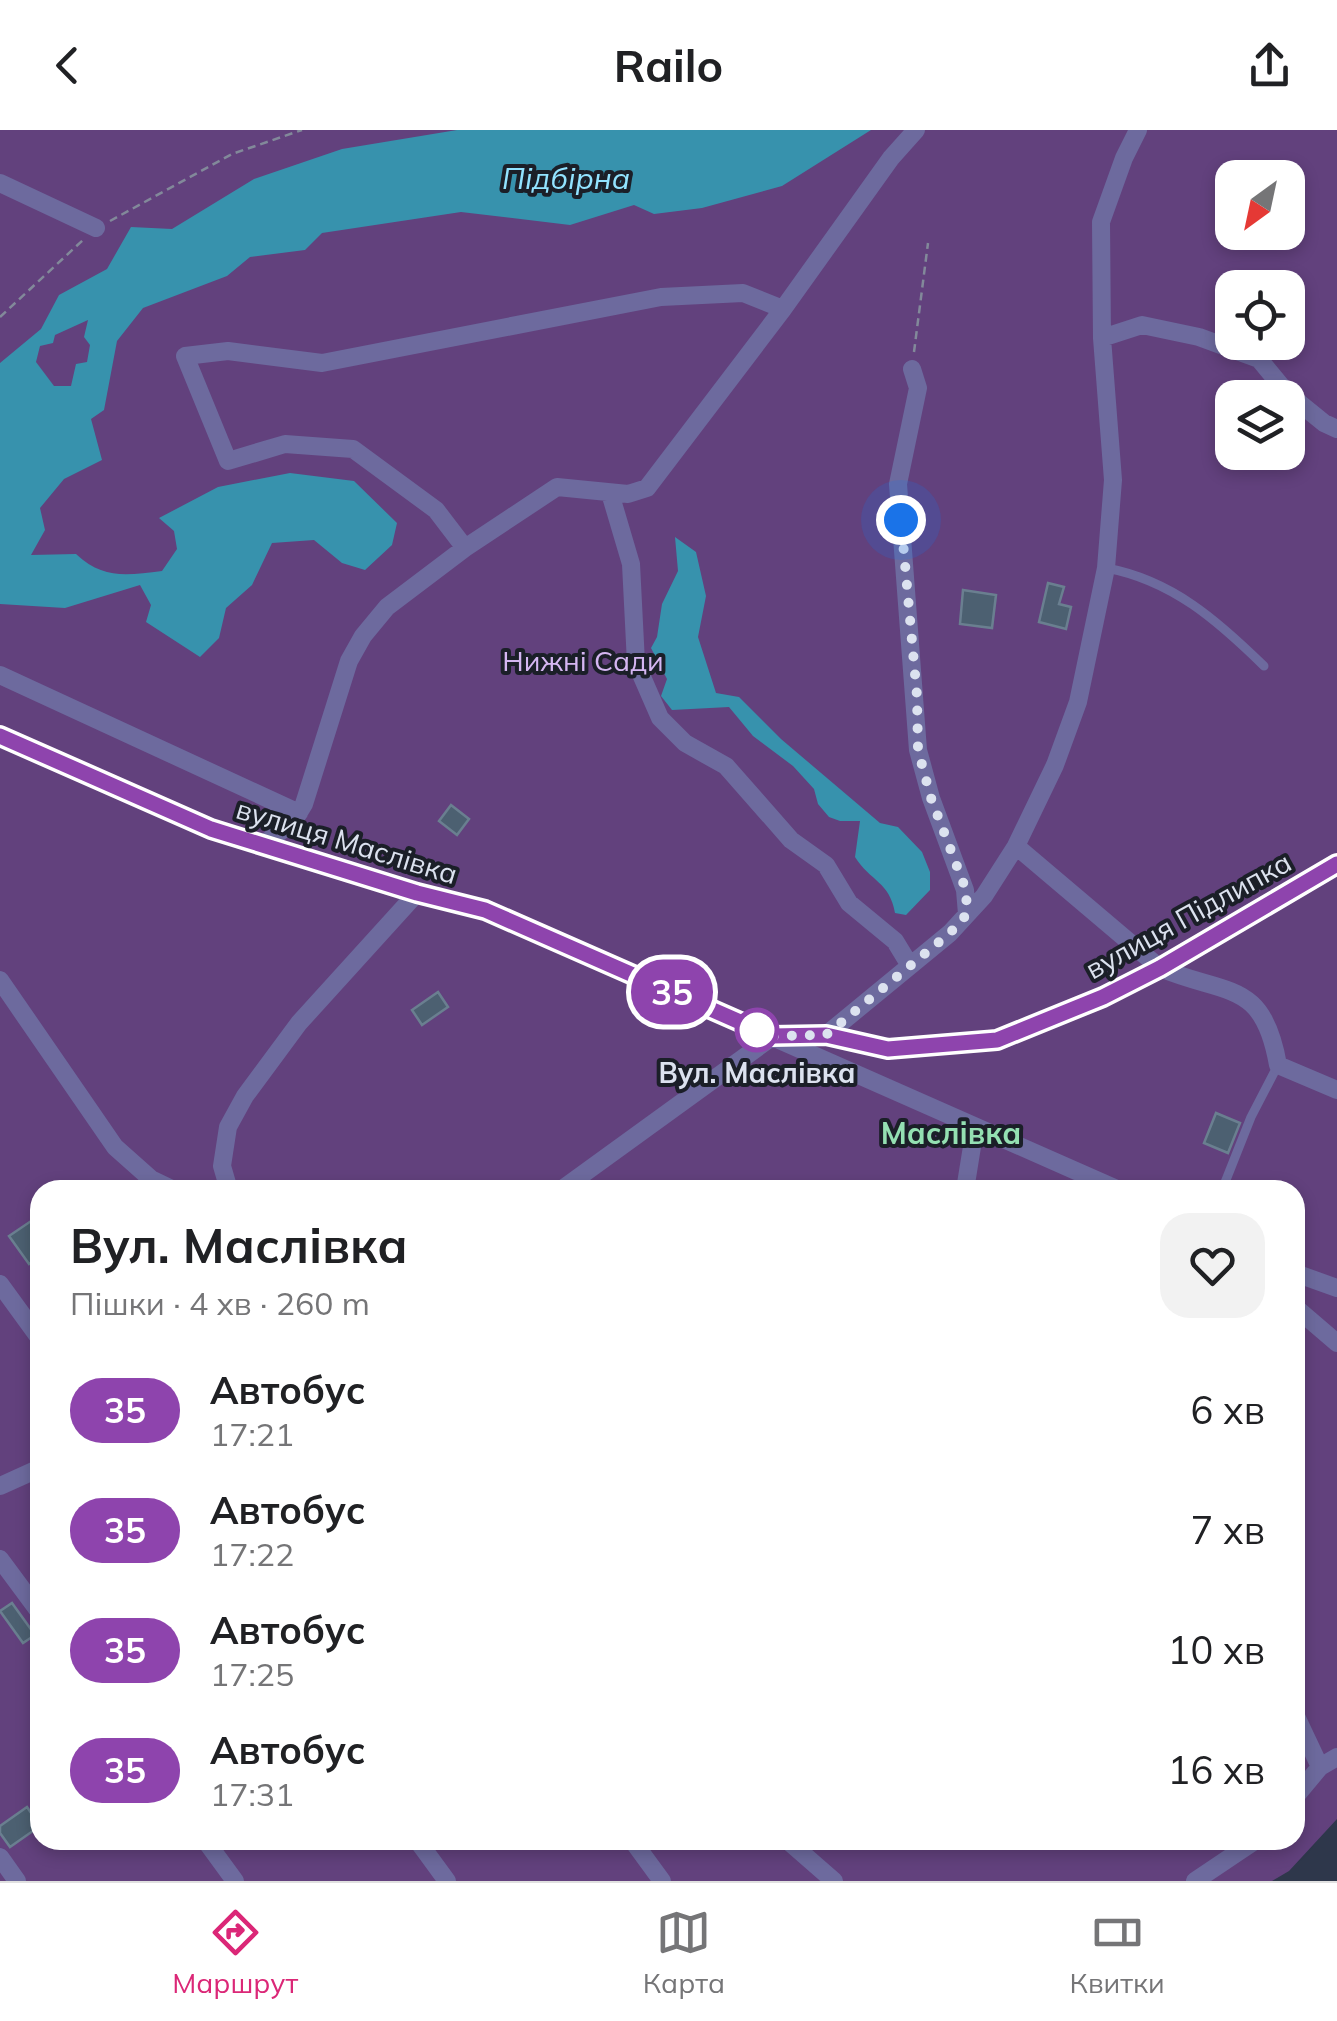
<!DOCTYPE html>
<html lang="uk">
<meta charset="utf-8">
<style>
:root{--surface:#fff;--page:#f2f2f2;--text:#202124;--muted:#757577;--line:#e0e0e0;--accent:#db2777}
body{margin:0;font-family:Mulish,sans-serif;background:var(--page);color:var(--text);height:100vh;display:flex;flex-direction:column;font-size:38px;white-space:nowrap}
*{box-sizing:border-box;margin:0}
p{font-size:32px;color:var(--muted)}
.icon{flex:none;width:55px;height:55px;fill:none;stroke:currentColor;stroke-width:2;stroke-linecap:round;stroke-linejoin:round}
.map{position:relative;flex:1;overflow:hidden}
.details{position:absolute;left:30px;top:1050px;width:1275px;height:670px;display:flex;flex-direction:column;background:var(--surface);border-radius:30px;box-shadow:0 5px 15px #0003}
.details>*{flex:none}
.badge{padding:0 20px;border-radius:32px;font-size:35px;line-height:65px}
.needle{width:65px;rotate:213deg}
.buttons{position:absolute;left:1215px;top:30px;display:grid;gap:20px}
.buttons a{display:grid;place-items:center;width:90px;height:90px;border-radius:20px;background:var(--surface);box-shadow:0 5px 15px #0003;font-size:50px}
.you{position:absolute;width:50px;height:50px;margin:-25px;border:8px solid #fff;border-radius:50%;background:#1a73e8;box-shadow:0 0 0 15px #1a73e833}
.map>.badge{position:absolute;translate:-50% -50%;box-shadow:0 0 0 5px #fff}
.round{display:grid;place-items:center;flex:none;width:105px;height:105px;border-radius:30px;background:var(--page)}
.summary{display:flex;align-items:center;justify-content:space-between;height:170px;padding:0 40px}
h1{font-size:48px;font-weight:700;line-height:75px}
ul{padding:0;list-style:none}
li{display:flex;align-items:center;gap:30px;height:120px;padding:0 40px}
li div{flex:1}
li b{display:block;font-size:38px}
li em{font-style:normal}
li .badge{min-width:110px;font-weight:700;text-align:center}
header{display:flex;justify-content:space-between;align-items:center;height:130px;padding:0 40px;background:var(--surface);font-size:45px;font-weight:700}
.dock{display:flex;justify-content:space-around;align-items:center;height:140px;border-top:2px solid var(--line);background:var(--surface);font-size:28px;color:var(--muted)}
.dock a{display:grid;justify-items:center;gap:5px}
.dock .current{color:var(--accent)}
.map>svg:first-child{display:block}
</style>
<header><svg class="icon" aria-label="back" viewBox="0 0 24 24"><path d="M15 5l-7 7 7 7"/></svg>Railo<svg class="icon" aria-label="share" viewBox="0 0 24 24"><path d="M12 15V3M7 8l5-5 5 5M5 13v7h14v-7"/></svg></header>
<div class="map">
<svg width="1337" height="1751" viewBox="0 0 1337 1751">
<rect width="100%" height="100%" fill="#2e374b"/>
<path fill="#62417d" fill-rule="evenodd" d="M0 0H1337V1689L1289 1741 1272 1751H0ZM1232 48H1288V102H1232ZM1232 158H1288V212H1232ZM1232 268H1288V322H1232ZM40 1060H1295V1710H40Z"/>
<path fill="#3792ad" fill-rule="evenodd" d="M457 0H871L782 56 702 78 654 84 634 75 570 95 461 82 322 103 305 120 250 127 227 146 143 178 117 211 104 280 91 289 102 330 64 349 40 378 45 400 31 425 76 424C104 450 127 445 162 441L177 419 174 401 159 388 218 357 290 343 354 351 397 393 392 415 365 440 342 433 314 410 272 413 252 455 226 478 219 508 200 527 146 492 151 475 140 455 65 478 0 474V233L41 199 59 165 107 139 131 97 172 99 254 49 342 19ZM88 190 84 207 90 215 87 232 76 234 71 256H54L36 232 40 216 53 213 55 205Z
M675 407 696 422 706 466 698 507 716 563 739 567 781 609 880 693 898 697 922 722 930 742V760L906 785 895 783C890 752 870 751 855 727L860 691H840L829 687 818 674 814 659 793 636 753 606 729 577 672 580 661 566 667 549 651 518 657 507 662 474 678 441Z"/>
<path fill="#4c6071" stroke="#6a7f90" stroke-width="2.5" d="M1048 453 1064 457 1059 474 1071 477 1066 499 1039 492Z
M963 460 996 465 992 498 960 494Z
M451 675 469 689 457 705 439 691Z
M438 862 448 877 422 895 412 880Z
M1216 983 1240 993 1228 1023 1204 1013Z
M40 1085V1126L29 1134 9 1106Z
M12 1473 35 1505 23 1513 0 1481Z
M27 1677 40 1696 10 1717 0 1703V1696Z"/>
<g fill="none" stroke-linecap="round" stroke-linejoin="round">
<path stroke="#82899a" stroke-width="2.5" stroke-dasharray="8 5" stroke-linecap="butt" d="M110 91 232 24 302 0
M0 187 83 110
M914 222 928 113"/>
<path stroke="#6d6a9e" stroke-width="9" d="M1106 438C1172 450 1218 491 1264 536
M1222 1060 1251 987 1278 935"/>
<path stroke="#6d6a9e" stroke-width="18" d="M0 53 96 98
M1102 208 1142 195 1199 207 1259 229 1287 263 1324 293 1337 299
M912 239 918 258 898 354 918 620 931 668 965 760 967 784
M610 363 631 434 636 533 660 588 685 613 726 636 791 710 826 735 849 773 895 811 909 834
M465 418 436 380 353 319 285 314 228 331 185 226 228 221 322 233 661 167 743 163 783 179
M0 545 299 683
M0 606 211 699 417 763 485 780 1119 1060
M261 716 293 692 304 674 349 531 363 506 387 477 465 418 557 357 628 364 647 358 783 179 891 28 916 0
M1016 716 1160 838C1227 866 1263 849 1278 935L1337 960
M0 850 115 1017 151 1049 174 1060
M826 905 950 803 984 766 1016 716 1055 635 1078 572 1106 438 1113 350 1102 208 1101 92 1124 28 1138 0
M778 906 826 905 888 919 997 910 1103 867 1160 838 1337 734
M229 1060 222 1036 228 997 245 966 299 893 417 763
M561 1060 772 907
M965 1060 975 998
M1295 1143 1337 1158
M0 1154 40 1209
M1295 1177 1337 1213
M0 1356 40 1338
M0 1429 40 1483
M1295 1584 1320 1637
M1295 1667 1320 1637 1337 1627
M205 1710 235 1751
M417 1710 447 1751
M632 1710 662 1751
M787 1710 834 1751
M0 1727 17 1751
M1195 1751 1256 1710"/>
</g>
<g fill="none" stroke-linecap="round" stroke-linejoin="round">
<defs>
<path id="line" d="M0 606 211 699 417 763 485 780 772 906 826 905 888 919 997 910 1103 867 1160 838 1337 734"/>
</defs>
<use href="#line" stroke="#fff" stroke-width="22"/>
<use href="#line" stroke="#8e44ad" stroke-width="15"/>
<path stroke="#dce2ef" stroke-width="10" stroke-dasharray="0 18" d="M757 900 772 906 826 905 950 803 967 784 966 760 931 668 918 620 917 566 901 390"/>
</g>
<circle fill="#fff" stroke="#8e44ad" stroke-width="5" cx="757" cy="900" r="20"/>
<g text-anchor="middle" dominant-baseline="central" stroke-width="8" stroke-linejoin="round" paint-order="stroke">
<g font-size="28" fill="#d5b6f2" stroke="#1b1f28">
<text x="583" y="530">Нижні Сади</text>
</g>
<g font-size="28" fill="#dce2ef" stroke="#1b1f28">
<text transform="translate(347 711) rotate(17)">вулиця Маслівка</text>
<text transform="translate(1188 785) rotate(-29)">вулиця Підлипка</text>
</g>
<g font-size="28" font-weight="bold" fill="#dce2ef" stroke="#1b1f28">
<text x="757" y="942">Вул. Маслівка</text>
</g>
<g font-size="30" font-style="italic" fill="#92e3ff" stroke="#1b1f28">
<text x="566" y="48">Підбірна</text>
</g>
<g font-size="30" font-weight="bold" fill="#94e0b2" stroke="#1b1f28">
<text x="951" y="1003">Маслівка</text>
</g>
</g>
</svg>
<div class="buttons">
<a><svg class="needle" viewBox="-14 -14 28 28"><path d="M0-13l5 13h-10z" fill="#e53935"/><path d="M0 13l5-13h-10z" fill="#757577"/></svg></a>
<a><svg class="icon" aria-label="locate" viewBox="0 0 24 24"><circle cx="12" cy="12" r="6"/><path d="M12 2v4M12 18v4M2 12h4M18 12h4"/></svg></a>
<a><svg class="icon" aria-label="layers" viewBox="0 0 24 24"><path d="M12 4l9 5-9 5-9-5zM3 14l9 5 9-5"/></svg></a>
</div>
<div class="you" style="left:901px;top:390px"></div>
<b class="badge" style="left:672px;top:862px;background:#8e44ad;color:#fff">35</b>
<section class="details">
<div class="summary"><div><h1>Вул. Маслівка</h1><p>Пішки · 4 хв · 260 m</p></div><a class="round"><svg class="icon" aria-label="heart" viewBox="0 0 24 24"><path d="M12 20l-8-8c-3-5 5-10 8-4 3-6 11-1 8 4z"/></svg></a></div>
<ul>
<li><span class="badge" style="background:#8e44ad;color:#fff">35</span><div><b>Автобус</b><p>17:21</p></div><em>6 хв</em></li>
<li><span class="badge" style="background:#8e44ad;color:#fff">35</span><div><b>Автобус</b><p>17:22</p></div><em>7 хв</em></li>
<li><span class="badge" style="background:#8e44ad;color:#fff">35</span><div><b>Автобус</b><p>17:25</p></div><em>10 хв</em></li>
<li><span class="badge" style="background:#8e44ad;color:#fff">35</span><div><b>Автобус</b><p>17:31</p></div><em>16 хв</em></li>
</ul>
</section>
</div>
<nav class="dock">
<a class="current"><svg class="icon" aria-label="directions" viewBox="0 0 24 24"><path d="M12 3l9 9-9 9-9-9zM9 14v-3h6M13 9l2 2-2 2"/></svg>Маршрут</a>
<a><svg class="icon" aria-label="map" viewBox="0 0 24 24"><path d="M3 6l6-2 6 2 6-2v14l-6 2-6-2-6 2zM9 4v14M15 6v14"/></svg>Карта</a>
<a><svg class="icon" aria-label="tickets" viewBox="0 0 24 24"><path d="M3 7h18v10H3zM15 7v10"/></svg>Квитки</a>
</nav>
